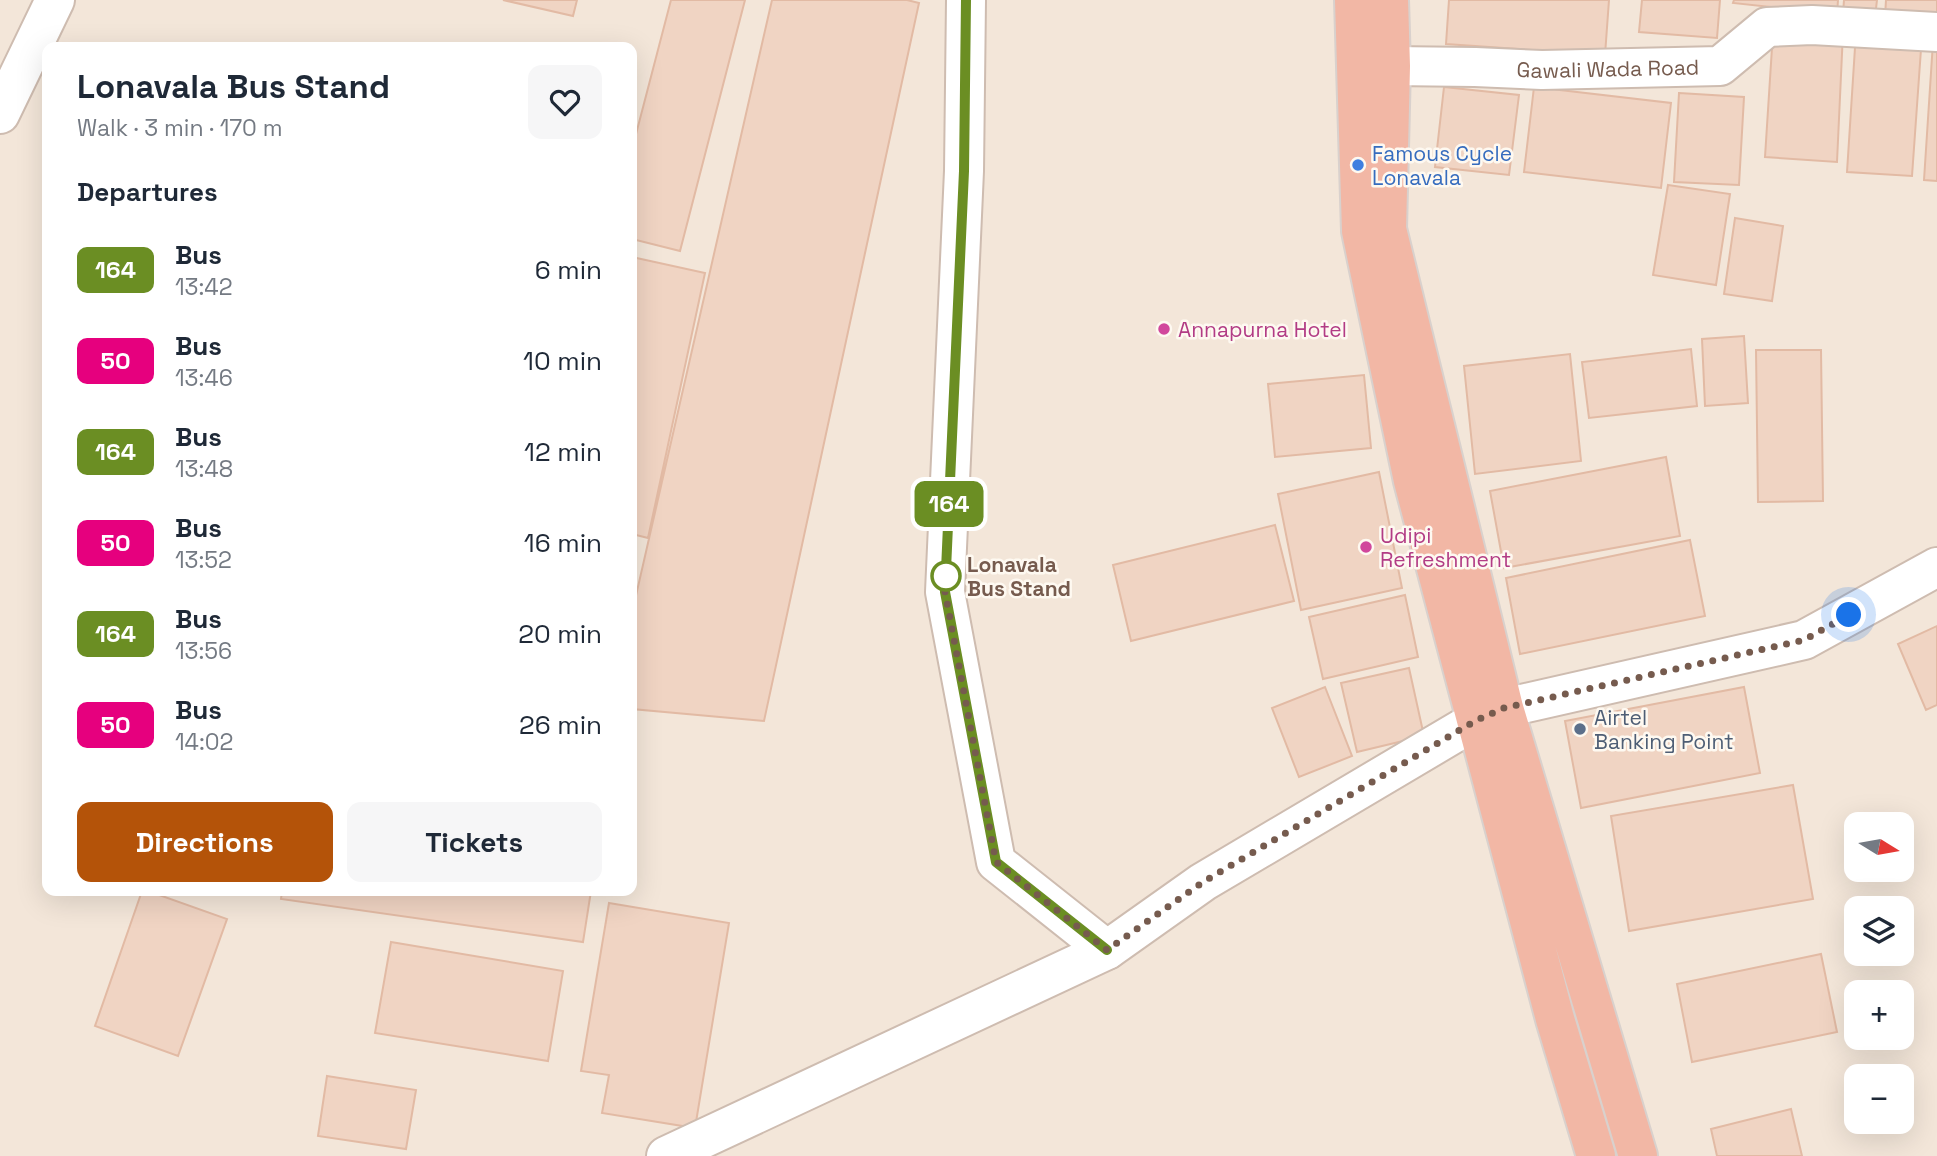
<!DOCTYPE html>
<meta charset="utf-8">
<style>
:root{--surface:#fff;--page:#f6f6f7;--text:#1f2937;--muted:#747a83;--accent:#b45309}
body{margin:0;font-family:"Space Grotesk",sans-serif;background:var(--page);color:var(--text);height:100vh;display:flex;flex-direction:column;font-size:26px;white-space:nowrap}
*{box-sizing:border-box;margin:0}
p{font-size:23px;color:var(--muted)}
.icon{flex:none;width:38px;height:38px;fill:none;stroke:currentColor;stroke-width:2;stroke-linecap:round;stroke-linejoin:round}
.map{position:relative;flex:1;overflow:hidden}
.panel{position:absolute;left:42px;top:42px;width:595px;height:854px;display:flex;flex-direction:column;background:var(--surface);border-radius:14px;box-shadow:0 7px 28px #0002}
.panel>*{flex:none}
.badge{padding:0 14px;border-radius:10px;font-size:24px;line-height:46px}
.needle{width:46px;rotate:101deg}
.buttons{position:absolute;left:1844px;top:812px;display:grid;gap:14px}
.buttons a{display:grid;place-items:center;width:70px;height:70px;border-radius:14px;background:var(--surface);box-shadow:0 7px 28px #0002;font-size:35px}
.you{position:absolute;width:35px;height:35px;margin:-18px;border:5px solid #fff;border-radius:50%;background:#1a73e8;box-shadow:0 0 0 10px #1a73e833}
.map>.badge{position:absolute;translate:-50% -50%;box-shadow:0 0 0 4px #fff}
h2{padding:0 35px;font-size:26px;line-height:63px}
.round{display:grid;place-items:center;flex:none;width:74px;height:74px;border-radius:14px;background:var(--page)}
.head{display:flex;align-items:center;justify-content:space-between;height:119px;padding:0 35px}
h1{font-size:33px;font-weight:700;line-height:52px}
.primary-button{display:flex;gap:14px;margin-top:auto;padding:14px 35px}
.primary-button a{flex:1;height:80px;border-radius:14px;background:var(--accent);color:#fff;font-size:28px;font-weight:700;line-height:80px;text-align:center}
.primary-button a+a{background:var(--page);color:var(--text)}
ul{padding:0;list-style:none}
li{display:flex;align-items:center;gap:21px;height:91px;padding:0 35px}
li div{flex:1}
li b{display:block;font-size:26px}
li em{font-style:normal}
li .badge{min-width:77px;font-weight:700;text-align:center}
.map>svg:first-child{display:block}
</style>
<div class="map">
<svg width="1937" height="1156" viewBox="0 0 1937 1156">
<rect width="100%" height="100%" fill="#fcf4ea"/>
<path fill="#f3e6d9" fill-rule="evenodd" d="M0 0H1937V1156H0ZM47 47H632V891H47ZM1857 824H1902V870H1857ZM1857 908H1902V954H1857ZM1857 992H1902V1038H1857ZM1857 1076H1902V1122H1857Z"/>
<path fill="#f0d4c3" stroke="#e2baa4" stroke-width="2" d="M503 0H577L573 16Z
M671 0H745L680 251 632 239V137L635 138Z
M772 0H907L919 3 764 721 632 709V613Z
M1449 0H1609L1605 55 1446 44Z
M1642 0H1720L1717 38 1639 32Z
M1734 0H1838L1837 14 1733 3Z
M1844 0H1877L1875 17 1843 14Z
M1886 0H1937V21L1885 17Z
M1773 32H1843L1837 162 1765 157Z
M1856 32 1922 35 1912 176 1847 172Z
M1933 42H1937V181L1924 180Z
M1444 87 1519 95 1509 175 1435 167Z
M1534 87 1671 103 1661 188 1524 172Z
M1679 93 1744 97 1739 185 1674 182Z
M1668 185 1730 194 1716 285 1653 275Z
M1735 218 1783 226 1772 301 1724 294Z
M632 257 705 273 648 538 632 534Z
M1744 336 1748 403 1705 406 1702 339Z
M1691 349 1697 406 1589 418 1582 362Z
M1756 350H1821L1823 501 1758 502Z
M1570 354 1581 461 1475 474 1464 366Z
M1364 375 1371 448 1275 457 1268 384Z
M1666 457 1680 536 1504 568 1490 491Z
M1379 472 1402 588 1301 610 1278 494Z
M1275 525 1294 601 1131 641 1113 565Z
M1690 540 1705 616 1520 654 1506 578Z
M1405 595 1418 657 1323 679 1309 617Z
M1937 626V705L1926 710 1898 644Z
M1409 668 1424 736 1357 752 1341 683Z
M1325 687 1352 756 1299 777 1272 708Z
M1744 687 1760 773 1581 808 1565 721Z
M1793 785 1813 899 1629 931 1611 816Z
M142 891H148L227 919 178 1056 95 1026Z
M282 891H591L583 942 281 899Z
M609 903 729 923 695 1128 602 1113 609 1075 581 1071Z
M391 942 563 971 548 1061 375 1033Z
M1821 954 1837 1032 1692 1062 1677 984Z
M327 1076 416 1090 406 1149 318 1136Z
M1791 1109 1802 1156H1717L1711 1129Z"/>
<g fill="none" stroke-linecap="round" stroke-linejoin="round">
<defs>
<g id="minor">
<path d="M966 0 964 171 945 592 996 862 1107 950"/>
<path id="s1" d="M1391 66 1475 67 1542 70 1720 66 1767 27 1812 25 1937 32"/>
<path d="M0 114 55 0"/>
<path d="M666 1156 1107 950 1203 882 1475 721 1504 708 1804 640 1937 567"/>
</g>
<path id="highway" d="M1354 0 1361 231 1413 481 1555 1019 1596 1156
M1389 0 1391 66 1387 229 1504 708 1638 1156"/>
</defs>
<use href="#minor" stroke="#cebcb0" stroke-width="42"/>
<use href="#highway" stroke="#d9d1cd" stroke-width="42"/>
<use href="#minor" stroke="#fff" stroke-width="38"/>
<use href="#highway" stroke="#f2b7a5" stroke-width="38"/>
</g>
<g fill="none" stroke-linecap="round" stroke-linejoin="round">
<defs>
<path id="line" d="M966 0 964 171 945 592 996 862 1107 950"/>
</defs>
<use href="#line" stroke="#fff" stroke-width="16"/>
<use href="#line" stroke="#6b8e23" stroke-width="10"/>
<path stroke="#765b4e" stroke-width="7" stroke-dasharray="0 12.6" d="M946 576V565L945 592 996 862 1107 950 1203 882 1475 721 1504 708 1804 640 1849 615"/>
</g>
<circle fill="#3f7fe0" stroke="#fef9f1" stroke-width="2.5" cx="1358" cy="165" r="7"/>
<g fill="#d1479c" stroke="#fef9f1" stroke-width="2.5">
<circle cx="1164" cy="329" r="7"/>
<circle cx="1366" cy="547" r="7"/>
</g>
<circle fill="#fff" stroke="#6b8e23" stroke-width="3.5" cx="946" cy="576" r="14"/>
<circle fill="#5c6f8a" stroke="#fef9f1" stroke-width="2.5" cx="1580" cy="729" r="7"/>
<g text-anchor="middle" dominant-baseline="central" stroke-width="5" stroke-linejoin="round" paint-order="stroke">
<g font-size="21" fill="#765b4e" stroke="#fef9f1">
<text stroke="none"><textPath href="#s1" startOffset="217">Gawali Wada Road</textPath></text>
</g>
<g font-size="21" fill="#366cbe" stroke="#fef9f1" text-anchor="start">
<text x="1372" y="153">Famous Cycle<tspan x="1372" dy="24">Lonavala</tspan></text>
</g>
<g font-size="21" fill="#b23c85" stroke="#fef9f1" text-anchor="start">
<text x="1178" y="329">Annapurna Hotel</text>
<text x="1380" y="535">Udipi<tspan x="1380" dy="24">Refreshment</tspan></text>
</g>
<g font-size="21" font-weight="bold" fill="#765b4e" stroke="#fef9f1" text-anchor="start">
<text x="967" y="564">Lonavala<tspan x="967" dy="24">Bus Stand</tspan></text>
</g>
<g font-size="21" fill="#4e5e75" stroke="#fef9f1" text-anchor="start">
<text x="1594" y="717">Airtel<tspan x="1594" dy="24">Banking Point</tspan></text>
</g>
</g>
</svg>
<div class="buttons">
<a><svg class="needle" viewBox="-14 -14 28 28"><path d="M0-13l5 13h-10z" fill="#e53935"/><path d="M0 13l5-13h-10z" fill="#747a83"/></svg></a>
<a><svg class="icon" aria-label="layers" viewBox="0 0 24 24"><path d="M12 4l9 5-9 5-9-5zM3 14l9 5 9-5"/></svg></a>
<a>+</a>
<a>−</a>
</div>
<div class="you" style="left:1849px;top:615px"></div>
<b class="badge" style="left:949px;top:504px;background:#6b8e23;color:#fff">164</b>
<section class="panel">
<div class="head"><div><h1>Lonavala Bus Stand</h1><p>Walk · 3 min · 170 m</p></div><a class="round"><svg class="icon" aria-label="heart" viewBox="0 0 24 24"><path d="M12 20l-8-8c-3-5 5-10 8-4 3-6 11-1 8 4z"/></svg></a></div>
<h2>Departures</h2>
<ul>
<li><span class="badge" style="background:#6b8e23;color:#fff">164</span><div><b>Bus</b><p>13:42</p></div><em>6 min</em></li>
<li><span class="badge" style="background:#e6007e;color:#fff">50</span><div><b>Bus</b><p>13:46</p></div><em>10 min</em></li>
<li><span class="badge" style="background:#6b8e23;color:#fff">164</span><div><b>Bus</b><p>13:48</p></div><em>12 min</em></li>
<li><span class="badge" style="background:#e6007e;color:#fff">50</span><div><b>Bus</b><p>13:52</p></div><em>16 min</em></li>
<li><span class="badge" style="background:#6b8e23;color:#fff">164</span><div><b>Bus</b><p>13:56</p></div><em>20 min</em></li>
<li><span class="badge" style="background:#e6007e;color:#fff">50</span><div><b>Bus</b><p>14:02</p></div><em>26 min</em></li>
</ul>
<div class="primary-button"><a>Directions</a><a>Tickets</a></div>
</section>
</div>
